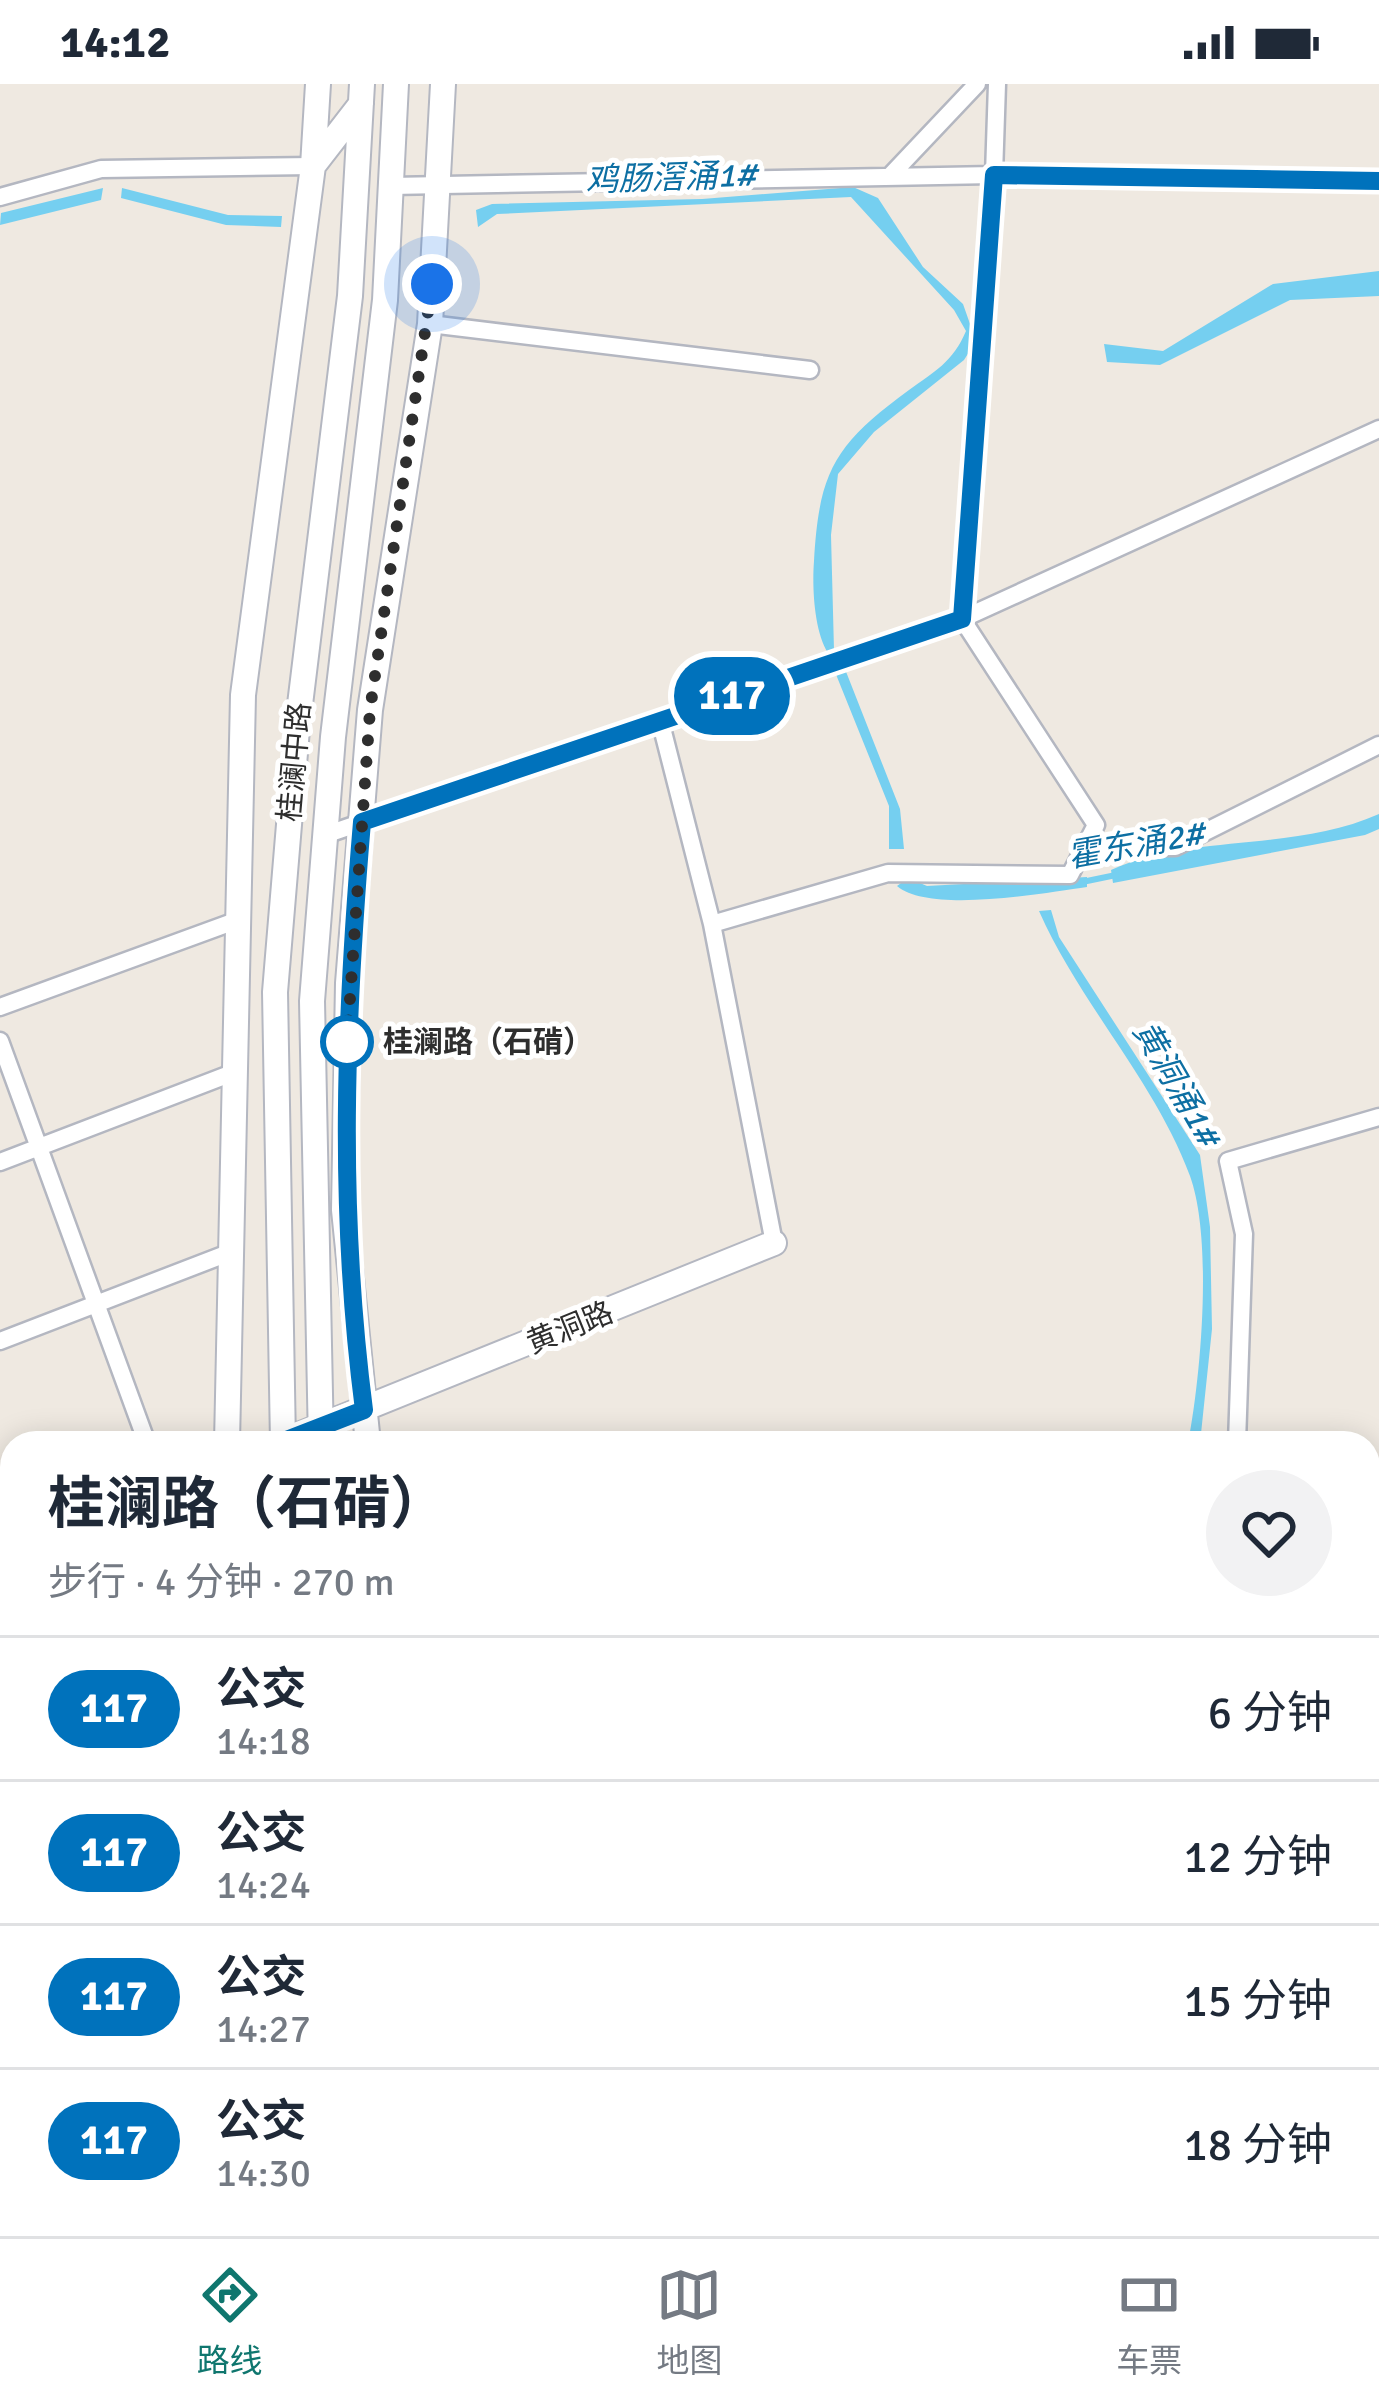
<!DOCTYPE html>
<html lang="zh">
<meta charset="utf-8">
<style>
:root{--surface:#fff;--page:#f2f2f3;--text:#1f2937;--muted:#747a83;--line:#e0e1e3;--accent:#0f766e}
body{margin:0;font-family:Signika,"Noto Sans SC",sans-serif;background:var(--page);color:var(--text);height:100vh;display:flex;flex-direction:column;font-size:45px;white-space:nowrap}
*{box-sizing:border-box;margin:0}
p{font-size:39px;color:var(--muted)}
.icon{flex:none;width:66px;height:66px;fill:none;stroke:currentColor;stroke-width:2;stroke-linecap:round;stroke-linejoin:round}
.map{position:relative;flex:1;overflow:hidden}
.sheet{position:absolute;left:0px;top:1347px;width:1380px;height:807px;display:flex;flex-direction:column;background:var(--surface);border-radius:36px 36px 0 0;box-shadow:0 6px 30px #0003}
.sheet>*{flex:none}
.badge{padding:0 24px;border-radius:39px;font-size:42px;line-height:78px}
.you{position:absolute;width:60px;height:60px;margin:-30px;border:9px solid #fff;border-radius:50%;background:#1a73e8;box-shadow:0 0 0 18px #1a73e833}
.map>.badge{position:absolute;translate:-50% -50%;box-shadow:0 0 0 6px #fff}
.round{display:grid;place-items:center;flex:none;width:126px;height:126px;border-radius:63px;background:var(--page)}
.overview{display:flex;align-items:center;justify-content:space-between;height:204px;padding:0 48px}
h1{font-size:57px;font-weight:700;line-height:90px}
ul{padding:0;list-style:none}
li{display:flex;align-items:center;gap:36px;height:144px;padding:0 48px;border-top:3px solid var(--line)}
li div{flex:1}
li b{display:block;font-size:45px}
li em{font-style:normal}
li .badge{min-width:132px;font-weight:700;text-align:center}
.status{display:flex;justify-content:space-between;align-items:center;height:84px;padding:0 60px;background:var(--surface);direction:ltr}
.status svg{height:33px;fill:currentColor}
.tab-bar{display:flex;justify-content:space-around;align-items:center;height:168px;border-top:3px solid var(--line);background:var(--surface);font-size:33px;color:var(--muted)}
.tab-bar a{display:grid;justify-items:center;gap:6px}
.tab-bar .selected{color:var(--accent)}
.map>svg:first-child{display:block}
</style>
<div class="status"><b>14:12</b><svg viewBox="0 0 49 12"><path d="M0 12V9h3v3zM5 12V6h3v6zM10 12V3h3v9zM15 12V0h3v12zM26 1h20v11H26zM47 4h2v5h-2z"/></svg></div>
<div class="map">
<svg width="1379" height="2152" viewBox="0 0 1379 2152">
<rect width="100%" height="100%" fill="#efe9e1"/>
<path fill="#75cff0" d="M853 103 878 114 923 183 963 220 976 257 964 276 874 348 838 390 831 451 834 566 828 569C814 547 812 503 814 477 819 387 835 360 909 306 934 288 953 278 966 247L954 226 851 113 497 130 478 143 476 126 492 120 702 115Z
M103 104 101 116 0 141 1 129Z
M122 104 228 131 282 132 281 143 226 141 121 114Z
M1379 187V212L1290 216 1160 281 1107 278 1104 260 1163 267 1273 200Z
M843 580 900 725 904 765H889V722L833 583Z
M1379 730V745L1365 751 1113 799 1111 786C1194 749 1294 768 1379 730Z
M1087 793V803C1044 809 930 830 897 802L908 794 927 802Z
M1051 826 1059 853 1200 1071 1210 1143 1212 1245 1200 1359H1188C1201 1292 1213 1156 1190 1092 1155 997 1080 920 1039 827Z"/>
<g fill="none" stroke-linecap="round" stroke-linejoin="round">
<path stroke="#75cff0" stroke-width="6" d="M1087 797 1116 791"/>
</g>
<path fill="#cbc7bf" d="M65 2142H216L218 2152H59Z"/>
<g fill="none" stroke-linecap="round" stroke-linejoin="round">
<defs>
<path id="street" d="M997 0 994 91 1379 97
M889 93 977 0
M391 102 994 91 962 535 1379 345
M0 113 101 85 313 82
M430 240 810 286
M660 636 962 535 1096 741 1070 791 888 789 712 840
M325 751 660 636 712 840 774 1159
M1083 764 1175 763 1379 661
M0 923 238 836
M0 957 147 1359
M0 1078 235 988
M0 1257 231 1168
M1237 1359 1244 1150 1228 1077 1379 1033
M1368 1993 1379 1991
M1368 2084 1379 2148
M713 2142 714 2152"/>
<path id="secondary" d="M313 82 361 20
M227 1359 243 611 313 82 318 0
M279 1359 774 1159
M283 1359 275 908 297 645 350 212 362 0
M321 1359 312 917 333 653 385 216 396 0
M368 1359 344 1126 348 899 370 626 430 240 443 0
M0 1439 12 1435
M1368 1501 1379 1498
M0 1871 12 1868
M1368 1874 1379 1939
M348 2142 350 2152
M410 2142 412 2152
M448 2142 451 2152
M499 2142 501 2152"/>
</defs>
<use href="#street" stroke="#b4b7c1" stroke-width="21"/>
<use href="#secondary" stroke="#b4b7c1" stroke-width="28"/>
<use href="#street" stroke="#fff" stroke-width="16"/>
<use href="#secondary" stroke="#fff" stroke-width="24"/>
</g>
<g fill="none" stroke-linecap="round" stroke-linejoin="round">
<defs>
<path id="line" d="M279 1359 364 1326C338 1125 345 939 362 738L962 535 994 91 1379 97"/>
</defs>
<use href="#line" stroke="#fff" stroke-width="27"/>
<use href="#line" stroke="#0072bc" stroke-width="18"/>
<path stroke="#2e2e2e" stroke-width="12" stroke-dasharray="0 21.6" d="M347 958 370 626 432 200"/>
</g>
<circle fill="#fff" stroke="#0072bc" stroke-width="6" cx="347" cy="958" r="24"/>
<g text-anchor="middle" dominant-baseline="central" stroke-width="10" stroke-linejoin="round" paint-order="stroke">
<g font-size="30" fill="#2e2e2e" stroke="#fff">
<text transform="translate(295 678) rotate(-85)">桂澜中路</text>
<text transform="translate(570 1244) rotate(-22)">黄洞路</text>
</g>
<g font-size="30" font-weight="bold" fill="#2e2e2e" stroke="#fff" text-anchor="start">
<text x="383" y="958">桂澜路（石𬒔）</text>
</g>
<g font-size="33" font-style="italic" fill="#0d6fa3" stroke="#fff">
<text transform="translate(671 94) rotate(-2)">鸡肠滘涌1#</text>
<text transform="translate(1136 761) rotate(-10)">霍东涌2#</text>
<text transform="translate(1176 1000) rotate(60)">黄洞涌1#</text>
</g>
</g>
</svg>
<div class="you" style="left:432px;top:200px"></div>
<b class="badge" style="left:732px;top:612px;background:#0072bc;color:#fff">117</b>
<section class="sheet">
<div class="overview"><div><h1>桂澜路（石𬒔）</h1><p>步行 · 4 分钟 · 270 m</p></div><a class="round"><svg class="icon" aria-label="heart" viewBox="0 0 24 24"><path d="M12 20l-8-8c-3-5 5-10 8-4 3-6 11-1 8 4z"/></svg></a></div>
<ul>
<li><span class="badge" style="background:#0072bc;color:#fff">117</span><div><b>公交</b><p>14:18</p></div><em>6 分钟</em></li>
<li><span class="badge" style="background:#0072bc;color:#fff">117</span><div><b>公交</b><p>14:24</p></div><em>12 分钟</em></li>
<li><span class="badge" style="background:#0072bc;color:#fff">117</span><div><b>公交</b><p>14:27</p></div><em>15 分钟</em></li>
<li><span class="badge" style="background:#0072bc;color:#fff">117</span><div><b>公交</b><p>14:30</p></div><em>18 分钟</em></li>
</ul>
</section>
</div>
<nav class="tab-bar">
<a class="selected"><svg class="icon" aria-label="directions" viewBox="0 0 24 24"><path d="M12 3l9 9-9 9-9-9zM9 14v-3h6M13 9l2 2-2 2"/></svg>路线</a>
<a><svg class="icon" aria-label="map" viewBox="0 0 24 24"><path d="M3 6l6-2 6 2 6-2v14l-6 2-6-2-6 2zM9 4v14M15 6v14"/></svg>地图</a>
<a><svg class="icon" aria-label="tickets" viewBox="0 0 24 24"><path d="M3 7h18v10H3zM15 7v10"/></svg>车票</a>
</nav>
